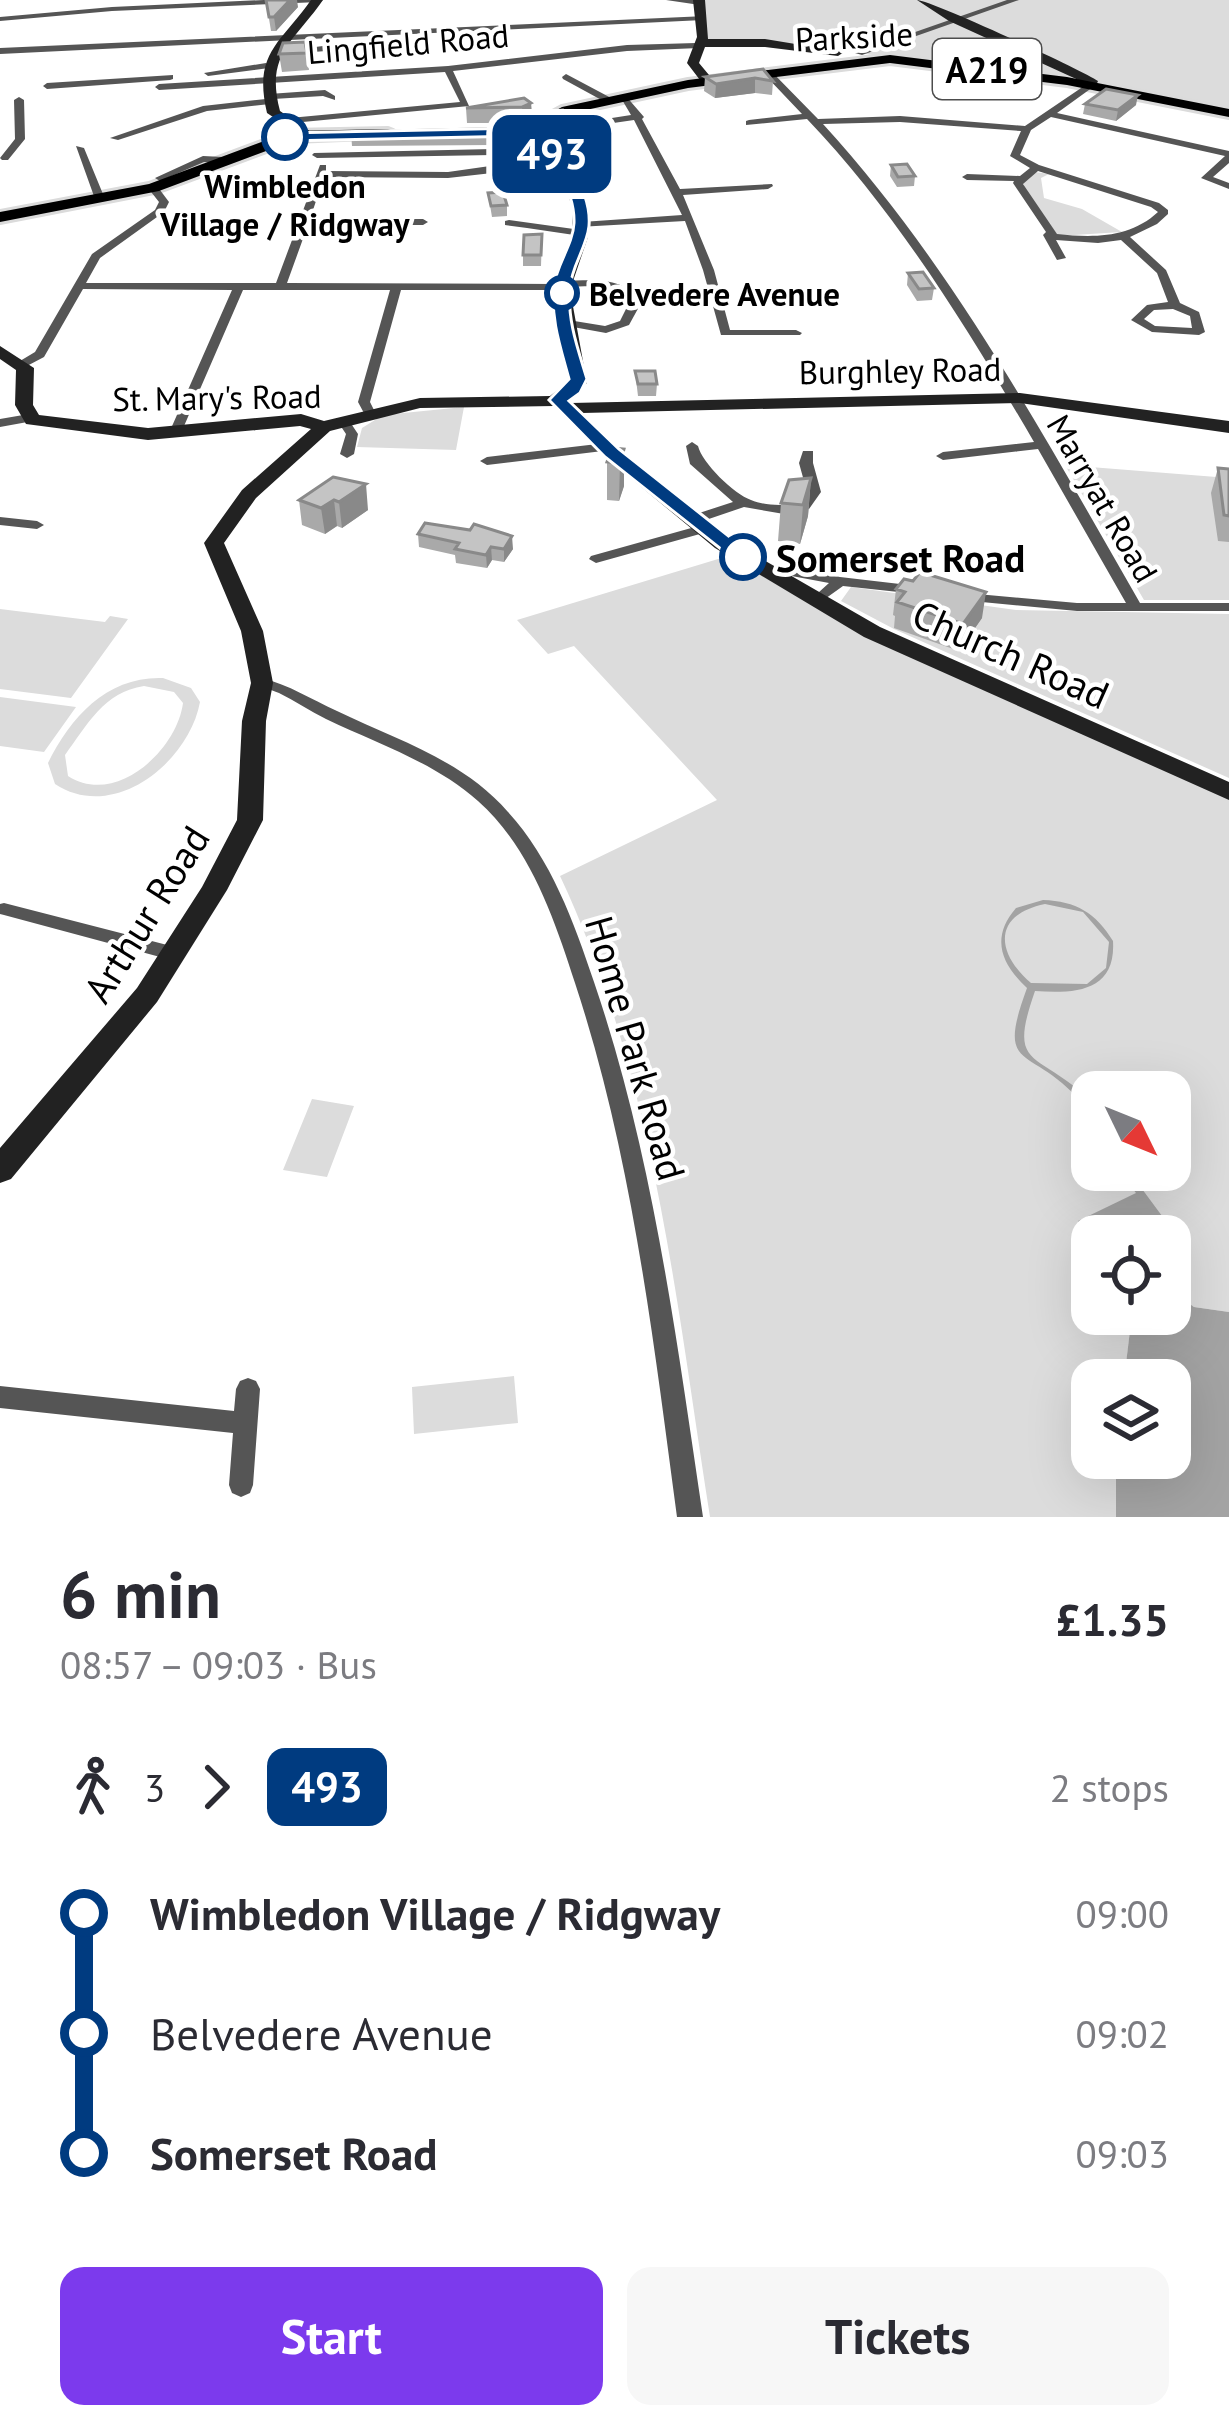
<!DOCTYPE html>
<meta charset="utf-8">
<style>
:root{--surface:#fff;--page:#f7f7f7;--text:#2b2b33;--muted:#7c7c81;--accent:#7c3aed}
body{margin:0;font-family:"PT Sans",sans-serif;background:var(--page);color:var(--text);height:100vh;display:flex;flex-direction:column;font-size:45px;white-space:nowrap}
*{box-sizing:border-box;margin:0}
p{font-size:39px;color:var(--muted)}
.icon{flex:none;width:66px;height:66px;fill:none;stroke:currentColor;stroke-width:2;stroke-linecap:round;stroke-linejoin:round}
.map{position:relative;height:1517px;overflow:hidden}
.panel{display:flex;flex-direction:column;background:var(--surface);flex:1}
.panel>*{flex:none}
.badge{padding:0 24px;border-radius:18px;font-size:42px;line-height:78px}
.needle{width:78px;rotate:133deg}
.tools{position:absolute;left:1071px;top:1071px;display:grid;gap:24px}
.tools a{display:grid;place-items:center;width:120px;height:120px;border-radius:24px;background:var(--surface);box-shadow:0 12px 48px #0002;font-size:60px}
.map>.badge{position:absolute;translate:-50% -50%;box-shadow:0 0 0 6px #fff}
.legs{display:flex;align-items:center;gap:18px;height:132px;padding:0 60px;font-size:39px}
.legs p{margin-inline-start:auto}
.overview{display:flex;align-items:center;justify-content:space-between;height:204px;padding:0 60px}
h1{font-size:66px;font-weight:600;line-height:90px}
.action{display:flex;gap:24px;margin-top:auto;padding:24px 60px}
.action a{flex:1;height:138px;border-radius:24px;background:var(--accent);color:#fff;font-size:48px;font-weight:600;line-height:138px;text-align:center}
.action a+a{background:var(--page);color:var(--text)}
ul{padding:0 60px;list-style:none}
li{display:flex;align-items:center;gap:42px;height:120px;font-size:45px}
li i{display:grid;place-items:center;width:18px;height:100%;margin:0 15px;background:currentColor}
li i::after{content:'';width:30px;height:30px;margin:-15px;border:9px solid;border-radius:50%;background:var(--surface)}
li p{margin-inline-start:auto}
li:first-child i{background:linear-gradient(#0000 50%,currentColor 0)}
li:last-child i{background:linear-gradient(currentColor 50%,#0000 0)}
.map>svg:first-child{display:block}
</style>
<div class="map">
<svg width="1229" height="1517" viewBox="0 0 1229 1517">
<rect width="100%" height="100%" fill="#fff"/>
<path fill="#dcdcdc" fill-rule="evenodd" d="M704 0H1229V109C1116 87 1005 70 890 57 828 49 769 40 706 41Z
M1035 172 1049 174 1041 178 1044 198 1082 209 1122 232 1058 236 1024 187 1023 180Z
M464 407 456 450 357 447 362 428 383 415Z
M1065 465 1229 478V600H1144Z
M728 556 853 629 1229 799V1312L1194 1307 1172 1294 1170 1255 1174 1247 1165 1220 1078 1222 1092 1250V1314L1132 1315 1124 1380H1092V1458H1116V1517H710C676 1301 654 1076 560 876L717 800 574 646 548 654 517 620ZM1092 1092H1170V1170H1092Z
M851 587 1016 610 1229 614V778L894 629 841 601Z
M0 609 105 622 110 616 128 619 71 698 0 689Z
M163 678 191 688 200 702C189 762 114 823 55 784L48 763C71 716 108 676 163 678ZM144 686 174 692 183 703C177 750 116 807 68 776L65 755C87 725 104 692 144 686Z
M0 697 76 707 44 752 0 746Z
M312 1099 354 1106 327 1177 283 1170Z
M514 1376 518 1423 414 1434 412 1387Z"/>
<path fill="#a3a3a3" fill-rule="evenodd" d="M1043 900C1076 901 1096 913 1113 941 1116 991 1076 994 1035 991 1008 1068 1034 1050 1086 1096L1092 1127C1086 1116 1082 1102 1073 1093 1026 1046 997 1070 1027 988 1000 963 991 937 1016 908ZM1045 904 1083 912 1109 942 1106 968 1087 984 1031 983C996 953 992 915 1045 904Z
M1118 1170H1128L1165 1220 1175 1247 1170 1255V1236H1092V1250L1078 1221 1136 1193Z
M1170 1290 1194 1307 1229 1312V1517H1116V1458H1170V1380H1124L1132 1314H1170Z"/>
<g fill="none" stroke-linecap="round" stroke-linejoin="round">
<defs>
<path id="primary" d="M890 55 1067 77 1229 109V117L1067 85 890 63 688 88 572 113 527 137 492 139 484 134 524 128 562 107 688 80Z
M388 129 393 131V137L293 141 159 191 0 222V212L149 184 291 131Z"/>
</defs>
<use href="#primary" stroke="#dbdbdb" stroke-width="6"/>
<path fill="#555" fill-rule="evenodd" d="M264 0H323L319 2 112 11 0 21V17L112 7Z
M666 0H694L704 3 700 5Z
M1007 0H1019L862 55 855 53Z
M706 16 703 20 0 54V48Z
M696 43 699 48 627 51 453 71 469 106 282 124 277 121 279 119 460 102 445 72 159 90 155 87 159 84 448 66 627 45Z
M323 46 326 51 288 54 284 51Z
M266 63 270 66 269 68 208 76 204 73Z
M764 70H770L818 119 900 116 1025 126 1090 82 1093 83V87L1057 113 1229 151V163L1213 177 1229 183V189L1201 178 1225 156 1051 117 1031 130 1020 155 1039 165 1159 203 1168 210V214L1157 224 1130 237 1166 270 1180 303 1199 312 1205 332 1199 335 1152 332 1131 320 1147 305 1168 302 1157 273 1121 240 1098 243 1056 240 1066 258 1057 260 1043 235 1046 232 1013 183 1014 181 967 180 962 177 967 174 1020 176 1030 168 1010 156 1021 131 900 122 823 124C953 266 1045 438 1140 603H1229V611H1077L961 600 959 597 966 593 1077 603H1126L1038 449 943 460 936 456 943 452 1034 442C968 329 897 213 807 119L746 125V121L749 120 802 114 764 74ZM1038 171 1151 207 1158 212C1130 238 1094 238 1057 234L1023 184ZM1173 309 1190 316 1192 328 1155 326 1144 319 1154 310Z
M566 74 613 99 615 101 607 103 563 79 562 77Z
M173 75V79L170 80 47 89 43 86 47 83Z
M325 90 335 96V100L323 96 273 99 270 104 207 111 118 140 110 138 203 106 266 99V95L269 94Z
M625 95 644 117 642 119 680 189 772 184 773 186 768 189 683 195 714 270 730 330H796L802 333 800 335H721L703 270 685 221 578 227 577 225 582 222 682 215 634 120 586 127 579 140 571 138 580 123 631 115 621 98Z
M19 97 24 100 25 139 8 160H2L0 158 15 139 14 100Z
M76 146 84 148 105 199 104 201 95 199Z
M493 149 505 152 513 163 557 157 562 160 511 171 448 178 324 177 310 219H423L428 222 423 225H308L287 283 557 284 562 281C591 281 626 274 640 305L629 325 606 333 562 325 556 322 562 319 605 326 620 321 628 305C618 281 589 287 567 287L562 290H401L370 402 375 412 369 416 365 415 358 402 390 290H243L181 433 175 437 169 433 232 290 83 289 44 357 25 367 15 364 35 352 92 254 155 210 159 202 148 188 149 186H157L169 202 164 212 100 258 86 283H276L320 165H326V171L448 172 504 164 499 156 493 155 317 158 312 155 314 153Z
M203 156 223 157 228 160 223 163 204 162 160 181 155 178Z
M573 179 578 182 577 184 503 190 498 187 503 184Z
M509 220 581 230 586 233 581 236 527 228 505 225V221Z
M29 414 33 415V421L0 427V419Z
M344 418 348 419 358 434 354 454 347 458 340 454 346 434 338 422Z
M692 442 698 446C702 463 734 494 751 500 766 506 784 506 799 503L807 492 799 463 803 451H813V463L821 492 809 509 784 514 744 507 697 523H687V517L733 502 690 464 686 446Z
M606 443 612 447 611 450 487 465 480 461 487 457Z
M0 517 37 521 44 525 37 529 0 525Z
M702 525 709 529 707 532 596 563 589 559 591 556Z
M786 567 840 577 917 586 924 590 917 594 843 586 815 606 808 602 829 583 781 574 779 571Z
M262 678C289 685 311 699 337 711 397 740 463 760 508 812 551 859 574 922 594 982 653 1155 676 1336 703 1517H677C653 1337 632 1156 575 983 554 918 530 847 478 801 434 762 378 744 326 719 310 711 295 701 279 693 270 689 262 688 254 683Z
M4 903 175 947 182 949 184 954 182 959 175 961 4 915 0 914V904Z
M248 1378 256 1381 260 1389 253 1485 250 1493 241 1497 232 1493 229 1485 233 1433 0 1408V1386L234 1411 236 1389 240 1381Z"/>
<path fill="#222" fill-rule="evenodd" d="M311 0H323C293 43 265 54 280 111L311 132 313 135 306 139 267 113C253 53 280 44 311 0Z
M693 0H705L708 39H765L844 52 838 56 765 47H705L699 63 714 81 703 84 687 63 697 37Z
M917 0C930 0 1082 70 1098 81L1095 88H1085V83L949 21Z
M522 129H532L555 148 576 177 588 208V237L570 290 587 383 568 399 571 403 1020 393 1229 421V433L1020 403 582 413 619 449 729 540 880 627 1229 782V800L864 637 715 548 605 457 554 406 420 408 330 431 256 498 224 543 263 631 273 683 266 721 263 820 227 890 157 1002 11 1179 0 1183V1148L137 988 202 887 237 820 242 721 251 683 241 631 204 543 242 490 311 429 300 426 148 440 26 424 15 405 16 370 0 359V346L34 368 33 405 39 415 148 428 301 414 324 421 420 398 550 396 569 381 554 290 572 237 573 208 555 165 522 135Z"/>
<use href="#primary" fill="#000" fill-rule="evenodd"/>
</g>
<path fill="#a9a9a9" d="M266 0 298 7 276 31H271Z
M305 42 309 70 282 72 279 54Z
M763 69 773 81 772 95 755 93 715 98 704 91 705 77Z
M531 103 532 118 523 123H467L466 108Z
M1085 104 1136 105 1116 121 1083 114Z
M562 110V131L561 148 544 133 543 113Z
M522 128 537 155 522 157 493 145 352 146 351 132Z
M891 165 915 176 914 186 897 187 890 176Z
M488 193 507 205V216L492 217Z
M542 234 541 266H523V255Z
M908 273 934 288 932 300 917 301 907 285Z
M635 371 657 384 656 396H638Z
M624 449V486L619 501 607 500V462Z
M1218 468 1229 469V542L1218 541 1211 493Z
M333 477 368 510 342 528 337 526 325 534 302 525 299 500Z
M811 478 808 516 800 544 778 541 781 503Z
M418 534 513 549 504 562 492 560 487 568 456 563 455 555 419 547Z
M896 589 982 618 959 651 894 628 895 616 893 615Z"/>
<path fill="#898989" d="M290 0H297L298 7 276 31 274 17Z
M755 78V93L715 98 716 84Z
M1138 95 1136 105 1116 121 1118 110Z
M531 103 532 118 523 123 522 107Z
M537 141V155L522 157 521 143Z
M624 449V486L619 501 620 463Z
M811 478 808 516 800 544 803 505Z
M366 484 368 510 342 528 339 502Z
M334 500 337 526 325 534 321 508Z
M512 536 513 549 504 562V549Z
M491 547 492 560 487 568 486 555Z
M986 592 982 618 959 651 963 624Z"/>
<path fill="#c4c4c4" stroke="#898989" stroke-width="3" d="M266 0H290L274 17H269Z
M305 42 307 53 279 54 283 43Z
M763 69 773 81 755 78 716 84 705 77Z
M1106 89 1138 95 1118 110 1085 104Z
M524 98 531 103 522 107 466 108Z
M562 110 560 128 543 113Z
M522 128 537 141 521 143 492 131 351 132Z
M907 164 915 176 898 177 891 165Z
M503 192 507 205 491 206 488 193Z
M542 234 541 255H523L524 235Z
M923 272 934 288 919 289 908 273Z
M635 371H655L657 384H638Z
M612 448 624 449 620 463 607 462Z
M1218 468 1229 469V516L1224 515Z
M333 477 366 484 339 502 334 500 321 508 299 500Z
M811 478 803 505 781 503 789 480Z
M425 523 470 530 474 524 512 536 504 549 491 547 486 555 455 549 459 543 418 534Z
M920 572 986 592 963 624 897 602 905 592 896 589 904 579 913 581Z"/>
<path fill="#003b80" stroke="#fff" stroke-width="3" d="M527 128C559 141 592 190 589 226 587 247 571 267 570 288 567 320 578 349 587 379L580 393 569 401 619 449 750 553V561H736L605 457 549 400 569 379C561 349 550 318 554 286 556 265 573 245 574 223 575 191 551 153 525 136L285 141 278 137 285 133Z"/>
<g fill="#fff" stroke="#003b80" stroke-width="6">
<circle cx="285" cy="137" r="21"/>
<circle cx="562" cy="293" r="15"/>
<circle cx="743" cy="557" r="21"/>
</g>
<g text-anchor="middle" dominant-baseline="central" stroke-width="9" stroke-linejoin="round" paint-order="stroke">
<g font-size="33" fill="#000" stroke="#fff">
<text transform="translate(854 36) rotate(-3)">Parkside</text>
<text transform="translate(408 43) rotate(-5)">Lingfield Road</text>
<text transform="translate(900 370) rotate(-1)">Burghley Road</text>
<text transform="translate(217 397) rotate(-1)">St. Mary's Road</text>
<text transform="translate(1103 498) rotate(60)">Marryat Road</text>
</g>
<g font-size="33" font-weight="bold" fill="#000" stroke="#fff">
<text x="285" y="185">Wimbledon<tspan x="285" dy="38">Village / Ridgway</tspan></text>
<text x="589" y="293" text-anchor="start">Belvedere Avenue</text>
</g>
<rect fill="#fff" stroke="#4c4c4c" stroke-width="3" x="933" y="39" width="108" height="60" rx="9"/>
<g font-size="36" font-weight="bold" fill="#000">
<text x="987" y="69">A219</text>
</g>
<g font-size="39" font-weight="bold" fill="#000" stroke="#fff" text-anchor="start">
<text x="776" y="557">Somerset Road</text>
</g>
<g font-size="39" fill="#000" stroke="#fff">
<text transform="translate(1011 654) rotate(24)">Church Road</text>
<text transform="translate(146 914) rotate(-58)">Arthur Road</text>
<text transform="translate(636 1048) rotate(74)">Home Park Road</text>
</g>
</g>
</svg>
<div class="tools">
<a><svg class="needle" viewBox="-14 -14 28 28"><path d="M0-13l5 13h-10z" fill="#e53935"/><path d="M0 13l5-13h-10z" fill="#7c7c81"/></svg></a>
<a><svg class="icon" aria-label="locate" viewBox="0 0 24 24"><circle cx="12" cy="12" r="6"/><path d="M12 2v4M12 18v4M2 12h4M18 12h4"/></svg></a>
<a><svg class="icon" aria-label="layers" viewBox="0 0 24 24"><path d="M12 4l9 5-9 5-9-5zM3 14l9 5 9-5"/></svg></a>
</div>
<b class="badge" style="left:552px;top:154px;background:#003b80;color:#fff">493</b>
</div>
<section class="panel">
<div class="overview"><div><h1>6 min</h1><p>08:57 – 09:03 · Bus</p></div><b>£1.35</b></div>
<div class="legs"><svg class="icon" aria-label="walk" viewBox="0 0 24 24"><circle cx="13" cy="4" r="2"/><path d="M13 8l-2 6 4 7M11 14l-3 7M7 12l3-4h3l4 4"/></svg>3<svg class="icon" aria-label="forward" viewBox="0 0 24 24"><path d="M9 5l7 7-7 7"/></svg><b class="badge" style="background:#003b80;color:#fff">493</b><p>2 stops</p></div>
<ul>
<li><i style="color:#003b80"></i><b>Wimbledon Village / Ridgway</b><p>09:00</p></li>
<li><i style="color:#003b80"></i><span>Belvedere Avenue</span><p>09:02</p></li>
<li><i style="color:#003b80"></i><b>Somerset Road</b><p>09:03</p></li>
</ul>
<div class="action"><a>Start</a><a>Tickets</a></div>
</section>
